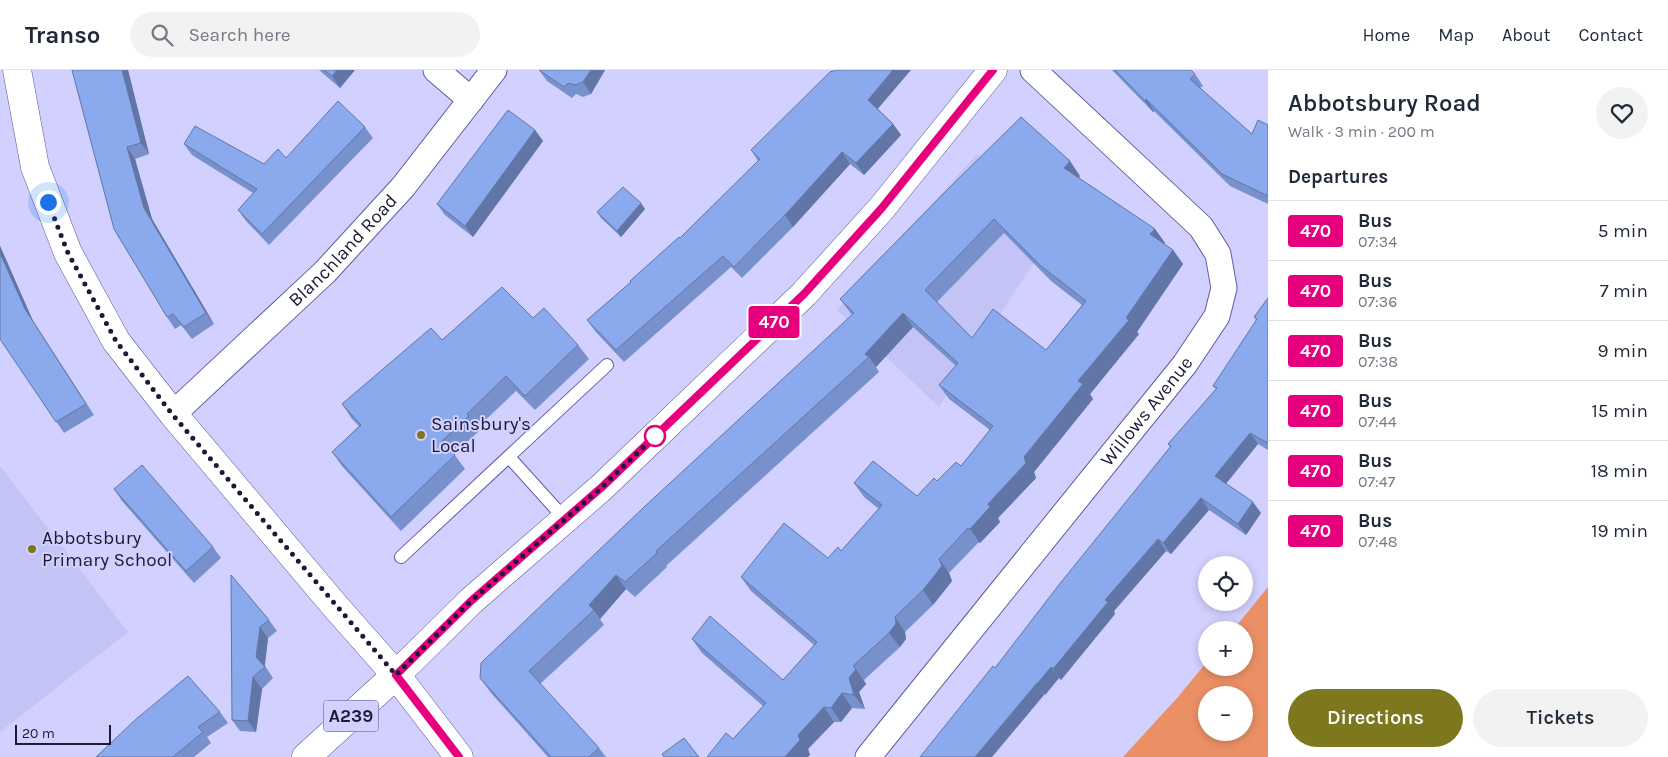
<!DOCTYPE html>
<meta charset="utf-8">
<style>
:root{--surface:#fff;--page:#f2f2f3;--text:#1f2937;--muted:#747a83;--line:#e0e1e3;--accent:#7d771d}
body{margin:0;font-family:Karla,sans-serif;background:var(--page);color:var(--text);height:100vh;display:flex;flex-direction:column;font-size:19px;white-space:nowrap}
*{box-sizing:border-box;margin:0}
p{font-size:16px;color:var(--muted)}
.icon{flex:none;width:28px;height:28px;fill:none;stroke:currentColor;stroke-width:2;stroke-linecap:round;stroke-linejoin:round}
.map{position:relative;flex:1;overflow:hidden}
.details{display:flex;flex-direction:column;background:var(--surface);width:400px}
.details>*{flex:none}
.badge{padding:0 10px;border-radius:4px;font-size:18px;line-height:32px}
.buttons{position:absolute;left:1198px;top:486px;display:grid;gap:10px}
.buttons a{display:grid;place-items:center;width:55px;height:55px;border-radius:50%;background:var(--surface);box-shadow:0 2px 8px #0003;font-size:25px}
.scale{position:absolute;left:15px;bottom:12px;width:96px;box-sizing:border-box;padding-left:5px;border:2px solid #1d1a36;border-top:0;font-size:14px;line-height:18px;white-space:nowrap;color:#1d1a36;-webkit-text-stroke:4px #d1d0fe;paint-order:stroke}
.you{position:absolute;width:25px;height:25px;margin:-12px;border:4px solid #fff;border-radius:50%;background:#1a73e8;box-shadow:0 0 0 8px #1a73e833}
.map>.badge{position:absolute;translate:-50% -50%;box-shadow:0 0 0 2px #fff}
h2{padding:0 20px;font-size:19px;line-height:45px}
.round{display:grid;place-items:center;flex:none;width:52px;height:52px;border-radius:26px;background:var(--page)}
.overview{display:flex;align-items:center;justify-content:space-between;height:85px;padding:0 20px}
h1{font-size:24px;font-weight:600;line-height:38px}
.cta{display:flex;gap:10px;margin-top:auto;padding:10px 20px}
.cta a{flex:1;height:58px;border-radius:30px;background:var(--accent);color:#fff;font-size:20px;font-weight:600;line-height:58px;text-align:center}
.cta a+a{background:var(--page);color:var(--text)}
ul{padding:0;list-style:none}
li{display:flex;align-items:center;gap:15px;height:60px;padding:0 20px;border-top:1px solid var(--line)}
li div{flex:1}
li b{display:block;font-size:19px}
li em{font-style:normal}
li .badge{min-width:55px;font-weight:700;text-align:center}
header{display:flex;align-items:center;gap:30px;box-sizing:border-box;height:70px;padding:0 25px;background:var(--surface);border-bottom:1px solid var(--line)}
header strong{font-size:24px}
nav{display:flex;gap:28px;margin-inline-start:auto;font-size:18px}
.search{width:350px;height:45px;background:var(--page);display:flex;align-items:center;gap:12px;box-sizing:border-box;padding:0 18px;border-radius:28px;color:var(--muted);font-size:19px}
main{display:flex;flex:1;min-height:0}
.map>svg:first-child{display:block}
</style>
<header>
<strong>Transo</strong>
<div class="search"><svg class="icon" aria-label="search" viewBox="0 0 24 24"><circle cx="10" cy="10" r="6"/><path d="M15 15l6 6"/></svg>Search here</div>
<nav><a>Home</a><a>Map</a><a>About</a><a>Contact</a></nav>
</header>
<main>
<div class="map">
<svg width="1268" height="687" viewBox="0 0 1268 687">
<rect width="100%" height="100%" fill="#d1d0fe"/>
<path fill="#c4c3f5" d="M977 84 1058 162 1034 193 939 337 837 240Z
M0 396 128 562 0 662Z"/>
<path fill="#eb9065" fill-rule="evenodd" d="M1268 517V687H1123L1178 627 1206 593V598H1244V560H1233ZM1206 625H1244V662H1206Z"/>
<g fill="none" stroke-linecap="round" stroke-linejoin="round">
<defs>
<path id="lane" d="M509 387 565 449
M401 487 607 295"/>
<g id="street">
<path d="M436 0 471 30"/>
<path id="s1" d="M173 344 325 202 403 117 494 0"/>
<path id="s2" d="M868 687 1185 294 1217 246 1224 218 1218 184 1201 157 1033 0"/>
</g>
<path id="secondary" d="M17 0 35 97 68 183 116 271 173 344 335 536 396 605 459 687"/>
<path id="primary" d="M306 687 396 605 471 531 602 417 804 224 881 139 993 0"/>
</defs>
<use href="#lane" stroke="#605a9e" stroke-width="14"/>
<use href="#street" stroke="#605a9e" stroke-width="27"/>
<use href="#secondary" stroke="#605a9e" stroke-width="29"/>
<use href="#primary" stroke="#605a9e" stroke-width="29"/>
<use href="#lane" stroke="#fff" stroke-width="12"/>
<use href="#street" stroke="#fff" stroke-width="25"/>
<use href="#secondary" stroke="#fff" stroke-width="28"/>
<use href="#primary" stroke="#fff" stroke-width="28"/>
</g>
<path fill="#7891cc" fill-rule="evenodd" d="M128 0 149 84 135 89 152 149 214 254 192 269 181 255 175 259 167 247 114 159Z
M319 0H355L340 18Z
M539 0H605L591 24 583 27 576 24 572 28 547 11Z
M1112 0H1191L1195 4 1203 16 1200 18 1252 64 1268 55V134L1230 116 1154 41 1153 42Z
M878 39 893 54 901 65 864 105 850 94 793 157 742 208 731 197 624 292 595 261 587 250 631 212 680 168 758 91 751 80Z
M365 57 373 68 269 175 246 151 238 140 253 123 192 85 184 74 264 94 286 88Z
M535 60 543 71 473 167 445 145 437 134Z
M1080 106 1079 108 1155 159 1165 173 1164 174 1173 180 1183 194 1137 262 1139 264 1090 324 1093 329 1034 402 1036 408 998 448 1000 452 980 473H978L949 503 952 511 933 535 905 562 906 569 900 577 864 610 866 614 859 622 865 639 852 638 841 652H834L808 679 810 685 733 669 763 636 702 583 692 569 783 610 814 575 751 521 741 507 828 488 841 481 879 439 864 427 854 413 917 426 937 411 961 396 990 360 949 329 939 315 956 296 913 257 876 297 879 302 666 496 667 497 635 527 626 519 600 549 604 555 540 614 599 678 606 687H548L491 623 480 608 852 245 840 229 947 120ZM1004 163 1051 211 1082 235 1046 280 972 268 937 232Z
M645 139 621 167 601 148 597 142Z
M0 176 33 251 94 345 64 363 0 269Z
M1268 228V380L1258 374 1226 414 1261 443 1246 465 1209 440 1171 484 1166 481 1114 541 1115 544 1061 610 1059 608 1045 625 995 598 1170 377 1168 374 1216 319 1213 316 1257 251 1254 247Z
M533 248 578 275 589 289 535 340 516 321 477 358 479 361 454 384 465 399 401 461 342 396 332 382 359 356 352 349 342 334 442 270Z
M114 419 213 477 221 488 194 513 122 431Z
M231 505 269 550 277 561 268 568 265 596 273 608 262 619 256 662 240 661 232 650Z
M220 642 228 653 207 667 211 673 194 687H96Z"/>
<path fill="#6176a6" d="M122 0H128L149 84 141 73Z
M337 0H355L340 18 332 6Z
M591 0H605L591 24 583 12Z
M893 0H911L876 41 868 30Z
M1146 29 1154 41 1153 42 1145 31Z
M893 54 901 65 864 105 856 93Z
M535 60 543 71 473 167 465 156Z
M127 77 135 89 152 149 214 254 206 243 144 138Z
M842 82 850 94 793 157 785 145Z
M1070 91 1080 106 1074 113 1064 98Z
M641 133 645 139 621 167 617 161Z
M1155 159 1165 173 1161 179 1150 164Z
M0 176 33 251 94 345 25 239 0 183Z
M1173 180 1183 194 1137 262 1139 264 1090 324 1093 329 1034 402 1036 408 998 448 1000 452 980 473 970 459 988 434 1024 387 1078 311 1126 248Z
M903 243 913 257 876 297 869 287 865 284Z
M1250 363 1258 374 1223 417 1215 406Z
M1201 428 1209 440 1171 484 1163 473Z
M1253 432 1261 443 1246 465 1238 454Z
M1158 469 1166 481 1114 541 1115 544 1061 610 1053 599 1105 530Z
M939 489 949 503 952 511 933 535 923 520Z
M616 505 626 519 600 549 594 540 589 535Z
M895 547 905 562 906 569 900 577 889 563Z
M260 557 268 568 264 599 256 587Z
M1051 597 1059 608 1045 625 1037 614Z
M856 599 866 614 859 622 865 639 854 625 849 608Z
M253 607 262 619 256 662 248 651Z
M1037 613 1044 625 992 687H975Z
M842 623 852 638 841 652 831 638Z
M824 637 834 652 808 679 810 685 808 687H785L798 665Z"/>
<path fill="#8ba9ed" stroke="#6176a6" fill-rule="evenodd" d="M72 0H122L141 73 127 77 144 138 206 243 184 257 173 244 167 247 114 159Z
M324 0H337L332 6Z
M539 0H591L583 12 575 15 568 13 564 17Z
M834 0H893L868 30 893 54 856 93 842 82 785 145 734 197 723 186 616 280 587 250 631 212 630 211 679 167 680 168 760 89 751 80 831 1 832 2Z
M1115 0H1191L1195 4 1190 9 1252 64 1258 50 1268 55V126L1222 104 1146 29 1145 31Z
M338 31 365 57 262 164 238 140 257 119 184 74 195 56 264 94 278 79 286 88Z
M508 40 535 60 465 156 437 134Z
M1021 47 1070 91 1064 98 1155 159 1150 164 1173 180 1126 248 1129 250 1078 311 1083 314 1024 387 1026 393 988 434 990 437 970 459 968 458 939 489 942 496 923 520 895 547 896 554 889 563 853 596 856 599 849 608 854 625 842 623 831 638 824 637 798 665 800 670 785 687H707L726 663 733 669 766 633 692 569 710 546 783 610 817 572 741 507 784 453 828 488 838 477 841 481 882 435 854 413 873 391 917 426 934 408 937 411 956 392 961 396 993 356 939 315 958 293 903 243 865 284 869 287 656 481 657 483 625 512 616 505 589 535 594 540 529 601 599 678 589 687H551L480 608 481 593 643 438 854 243 840 229 947 120ZM994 149 1041 196 1086 231 1046 280 993 239 972 268 925 220Z
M623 117 641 133 617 161 597 142Z
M0 183 25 239 86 334 56 352 0 269Z
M502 217 533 248 544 238 578 275 525 326 506 306 467 344 469 346 442 371 455 385 391 447 332 382 361 355 342 334 431 258 442 270Z
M1268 228V373L1250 363 1215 406 1253 432 1238 454 1201 428 1163 473 1158 469 1105 530 1108 532 1053 599 1051 597 1037 614V613L975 687H920L993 596 995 598 1058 516 1171 376 1168 374 1217 318 1213 316 1257 249 1254 247Z
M142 395 213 477 186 501 114 419Z
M231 505 269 550 260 557 256 587 265 597 253 607 248 651 232 650Z
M188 606 220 642 198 657 203 662 173 687H96L135 650Z
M684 668 699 687H664L662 684Z"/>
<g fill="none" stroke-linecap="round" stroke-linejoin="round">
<defs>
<path id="line" d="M459 687 396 605 471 531 602 417 804 224 881 139 993 0"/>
</defs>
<use href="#line" stroke="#fff" stroke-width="11"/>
<use href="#line" stroke="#e6007e" stroke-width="8"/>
<path stroke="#1d1a36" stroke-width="5" stroke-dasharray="0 9" d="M48 132 68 183 116 271 172 344 396 605 471 531 602 417 655 366"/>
</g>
<g fill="#7d771d" stroke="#d1d0fe" stroke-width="2">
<circle cx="421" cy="365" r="5"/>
<circle cx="32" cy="479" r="5"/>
</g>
<circle fill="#fff" stroke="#e6007e" stroke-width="2.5" cx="655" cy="366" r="10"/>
<g text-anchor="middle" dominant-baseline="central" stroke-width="4" stroke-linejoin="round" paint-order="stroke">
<rect fill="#d1d0fe" stroke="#535172" stroke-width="1" x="323.5" y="630.5" width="55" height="31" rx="4"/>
<g font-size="18" font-weight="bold" fill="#1d1a36">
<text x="351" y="646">A239</text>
</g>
<g font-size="19" fill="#1d1a36" stroke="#d1d0fe">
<text stroke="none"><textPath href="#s1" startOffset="236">Blanchland Road</textPath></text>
<text stroke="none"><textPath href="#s2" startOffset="444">Willows Avenue</textPath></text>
</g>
<g font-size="19" fill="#1d1a36" stroke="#d1d0fe" text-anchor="start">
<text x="431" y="354">Sainsbury's<tspan x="431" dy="22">Local</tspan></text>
<text x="42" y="468">Abbotsbury<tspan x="42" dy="22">Primary School</tspan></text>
</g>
</g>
</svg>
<div class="buttons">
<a><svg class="icon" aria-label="locate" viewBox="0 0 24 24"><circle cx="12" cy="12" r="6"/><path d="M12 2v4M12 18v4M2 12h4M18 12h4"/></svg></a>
<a>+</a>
<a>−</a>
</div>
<div class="scale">20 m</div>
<div class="you" style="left:48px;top:132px"></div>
<b class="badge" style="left:774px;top:252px;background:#e6007e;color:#fff">470</b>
</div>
<section class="details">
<div class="overview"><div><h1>Abbotsbury Road</h1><p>Walk · 3 min · 200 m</p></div><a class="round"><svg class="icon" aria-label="heart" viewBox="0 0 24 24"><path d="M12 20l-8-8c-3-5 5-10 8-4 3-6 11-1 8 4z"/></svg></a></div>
<h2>Departures</h2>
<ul>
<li><span class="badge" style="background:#e6007e;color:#fff">470</span><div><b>Bus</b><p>07:34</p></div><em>5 min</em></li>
<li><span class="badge" style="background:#e6007e;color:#fff">470</span><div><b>Bus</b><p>07:36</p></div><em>7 min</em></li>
<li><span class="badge" style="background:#e6007e;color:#fff">470</span><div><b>Bus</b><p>07:38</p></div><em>9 min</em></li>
<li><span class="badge" style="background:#e6007e;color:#fff">470</span><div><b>Bus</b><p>07:44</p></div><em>15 min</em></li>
<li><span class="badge" style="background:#e6007e;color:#fff">470</span><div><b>Bus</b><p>07:47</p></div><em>18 min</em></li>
<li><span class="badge" style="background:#e6007e;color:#fff">470</span><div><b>Bus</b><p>07:48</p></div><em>19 min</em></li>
</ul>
<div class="cta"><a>Directions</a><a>Tickets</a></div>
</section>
</main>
